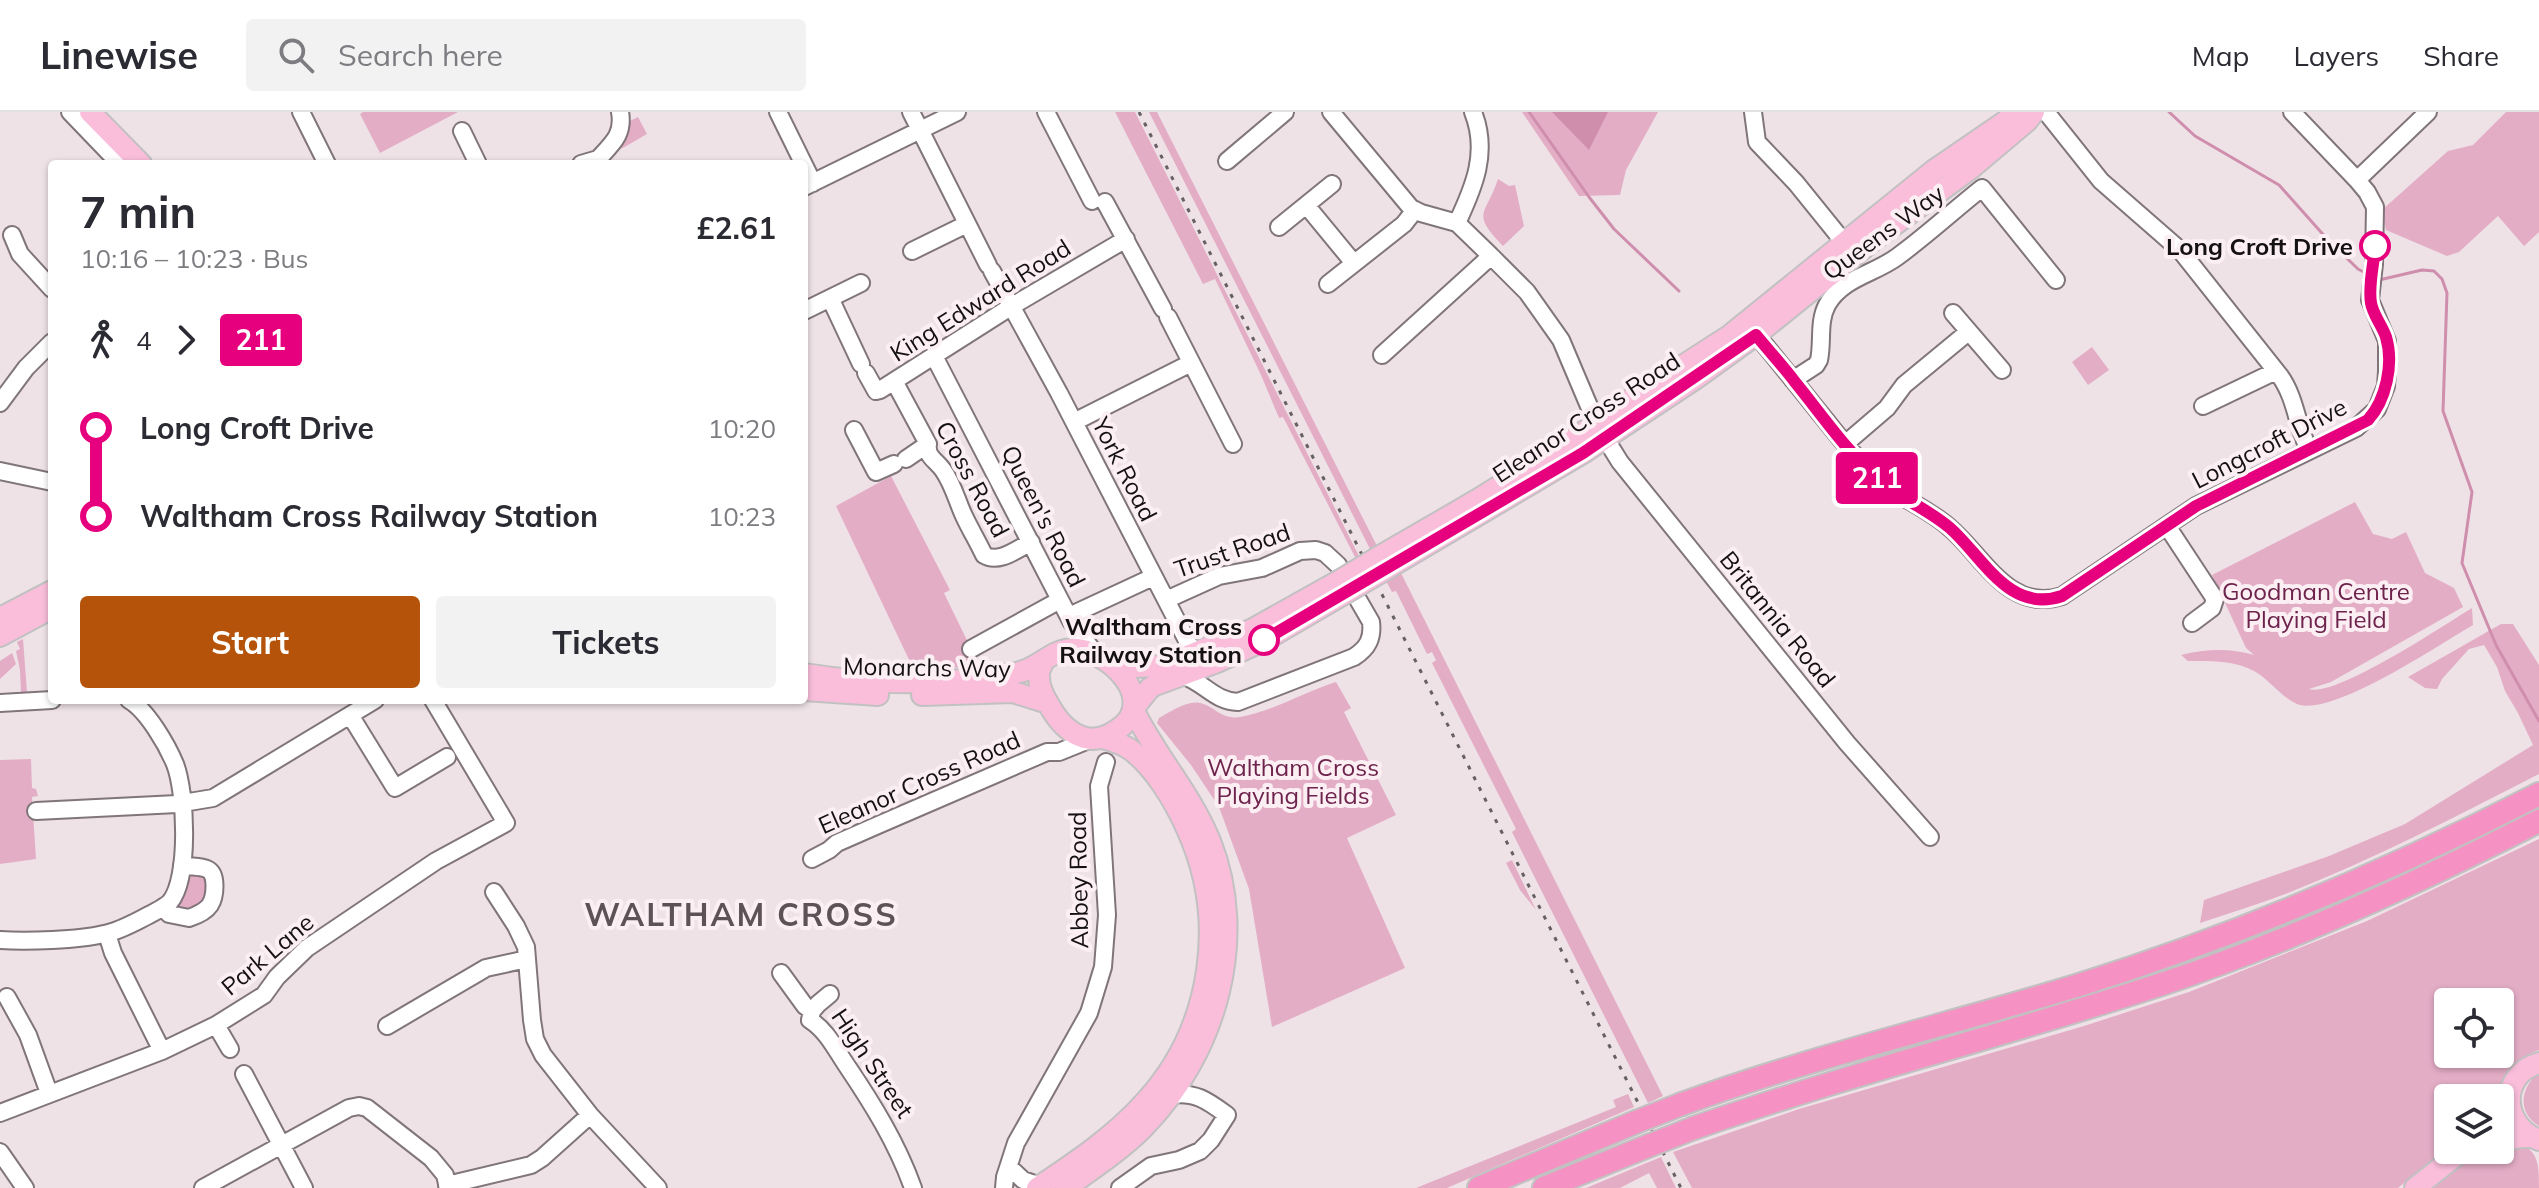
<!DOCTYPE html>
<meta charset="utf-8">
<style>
:root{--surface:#fff;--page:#f2f2f3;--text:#2b2b33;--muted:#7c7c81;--line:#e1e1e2;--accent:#b45309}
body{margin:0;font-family:Mulish,sans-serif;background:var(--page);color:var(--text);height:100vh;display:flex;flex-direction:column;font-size:30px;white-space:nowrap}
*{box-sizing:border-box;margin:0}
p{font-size:26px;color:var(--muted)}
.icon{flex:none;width:44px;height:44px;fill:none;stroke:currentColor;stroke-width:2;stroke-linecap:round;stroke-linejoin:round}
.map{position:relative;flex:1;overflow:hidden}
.sheet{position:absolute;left:48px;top:48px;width:760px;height:544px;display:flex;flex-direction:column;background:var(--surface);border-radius:8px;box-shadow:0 2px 6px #0004}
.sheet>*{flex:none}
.badge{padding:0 16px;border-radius:6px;font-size:28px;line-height:52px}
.fabs{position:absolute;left:2434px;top:876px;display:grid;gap:16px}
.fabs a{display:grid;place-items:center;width:80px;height:80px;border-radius:8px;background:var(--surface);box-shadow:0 2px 6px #0004;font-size:40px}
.map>.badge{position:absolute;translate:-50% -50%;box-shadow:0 0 0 4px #fff}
.legs{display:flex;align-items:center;gap:12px;height:88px;padding:0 32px;font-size:26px}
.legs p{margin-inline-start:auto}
.headline{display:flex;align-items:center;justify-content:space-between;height:136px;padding:0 32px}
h1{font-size:44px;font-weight:700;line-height:60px}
.action{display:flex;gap:16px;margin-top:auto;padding:16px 32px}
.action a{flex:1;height:92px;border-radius:8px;background:var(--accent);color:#fff;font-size:32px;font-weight:700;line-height:92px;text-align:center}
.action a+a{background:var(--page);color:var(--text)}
ul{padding:0 32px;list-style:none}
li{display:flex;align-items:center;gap:28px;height:88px;font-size:30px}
li i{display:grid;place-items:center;width:12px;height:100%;margin:0 10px;background:currentColor}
li i::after{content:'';width:20px;height:20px;margin:-10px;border:6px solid;border-radius:50%;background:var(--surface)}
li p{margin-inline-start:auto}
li:first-child i{background:linear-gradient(#0000 50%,currentColor 0)}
li:last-child i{background:linear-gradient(currentColor 50%,#0000 0)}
header{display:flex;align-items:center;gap:48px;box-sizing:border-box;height:112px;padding:0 40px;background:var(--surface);border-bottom:2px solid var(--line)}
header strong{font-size:38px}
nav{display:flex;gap:44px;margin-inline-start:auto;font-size:28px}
.search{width:560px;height:72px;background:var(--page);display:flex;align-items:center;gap:20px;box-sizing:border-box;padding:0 28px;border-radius:8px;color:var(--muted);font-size:30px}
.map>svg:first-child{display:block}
</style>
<header>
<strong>Linewise</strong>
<div class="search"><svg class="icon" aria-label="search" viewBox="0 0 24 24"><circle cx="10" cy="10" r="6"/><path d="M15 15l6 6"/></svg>Search here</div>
<nav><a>Map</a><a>Layers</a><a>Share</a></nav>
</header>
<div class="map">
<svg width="2539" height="1076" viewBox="0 0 2539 1076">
<rect width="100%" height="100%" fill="#eee2e7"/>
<path fill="#e4adc6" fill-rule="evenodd" d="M363 0H458L380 41 360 2Z
M1115 0H1135L1360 446 1356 447 1283 305 1279 306 1261 263 1215 167 1203 172Z
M1149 0H1157L1377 434 1371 439Z
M1522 0H1658L1626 58 1620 83 1579 84Z
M2506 0H2539V120L2524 134 2498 104 2459 140 2447 144 2386 118 2382 98 2448 39 2473 33Z
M638 5 647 22 621 37 630 15V9Z
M1498 67 1509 74 1515 73 1524 114 1503 134C1470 100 1486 104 1498 67Z
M2092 235 2109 258 2088 273 2072 250Z
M891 364 950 478 944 481 979 553 964 556 912 554 836 394Z
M2355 390 2373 422 2392 427 2406 420 2425 461 2454 476 2463 495 2331 570 2309 577C2335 586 2444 513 2472 496L2473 513C2440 532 2331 606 2297 592 2281 585 2269 567 2254 559 2234 548 2209 549 2188 549L2181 543C2206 537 2230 536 2254 543L2246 536 2212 463Z
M1401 461 1663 984 1648 991 1512 720 1516 717 1432 551 1436 548 1432 540 1427 542 1396 479 1392 480 1386 469Z
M2501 512H2513L2539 553V662C2457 704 2374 747 2288 781 2259 792 2229 801 2200 811L2204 788 2329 744 2405 712 2533 633 2518 601 2505 579 2497 555 2484 533 2469 537 2442 567 2437 577 2425 576 2408 565Z
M23 527 27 580H21L20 558 16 539 20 537 17 530Z
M12 541 16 552 0 567V549Z
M1336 570 1351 596 1344 600 1396 703 1347 726 1405 856 1272 915 1249 777 1219 695 1191 653 1157 611 1159 606C1170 600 1187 588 1200 591 1213 593 1221 608 1240 605 1274 599 1304 580 1336 570Z
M31 647 32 676 36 677 38 684 32 685 36 747 0 752V648Z
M2539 727V938C2511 948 2501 968 2500 997V986H2448V1035L2398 1076H1692L1673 1040 1799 997 2084 914 2189 880 2367 809ZM2448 890H2500V942H2448Z
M1512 748 1536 798 1520 778 1506 751Z
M189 762 203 764 208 769 204 789 190 799 175 796 181 788Z
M2539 961V1014C2517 1001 2520 975 2539 961Z
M1628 982 1634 995 1447 1076H1416L1616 995 1613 988Z
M2519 1032C2539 1038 2539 1055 2539 1076H2427L2467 1046Z
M1661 1045 1676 1076H1657L1649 1061 1620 1076H1586Z"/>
<path fill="#cf8eac" d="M1552 0H1608L1589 38Z"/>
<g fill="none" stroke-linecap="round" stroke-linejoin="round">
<path stroke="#cf8eac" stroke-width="3" d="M1529 0 1589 85 1614 117 1679 179
M2169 0 2195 24 2279 73 2328 128 2358 157 2369 163
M2379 168 2422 158 2434 159 2442 167 2447 181 2443 299 2472 380 2462 451 2496 533 2539 609"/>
<defs>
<path id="minor" d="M70 0 120 52
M301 0 327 52
M778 0 813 71
M911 0 988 153
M1046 0 1092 89
M1331 0 1411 96 1421 101 1457 111 1491 144
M1753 0 1757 30 1796 71 1851 139
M2046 0 2101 69 2180 138 2280 264C2296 286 2297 315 2309 338
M462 19 478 52
M1227 49 1285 0
M581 52 598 47
M600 52 598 47C613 31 624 22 620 0
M2357 68 2428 0
M804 75 957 0
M1105 90 1163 197
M1306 93 1353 150
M1457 111C1474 75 1489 40 1473 0
M1279 115 1332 72
M12 123 20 142 52 177
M912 139 967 112
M992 159 1059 281 1194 542
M1328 172 1404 112 1415 98
M830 186 861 252
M804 199 861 171
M1953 201 2002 258
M1168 205 1233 332
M1750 215C1773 243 1796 271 1819 300 1838 323 1856 348 1880 368 1901 387 1929 397 1950 416 1984 445 2009 501 2062 484L2196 394 2356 316 2377 297 2386 274 2387 259V229L2370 188 2374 152 2375 95 2367 80 2357 68 2292 0
M1382 243 1491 144 1527 180 1561 228 1597 313 1620 350 1847 631 1930 725
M934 244 1071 509 1096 543
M866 261 876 279 880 278 1012 194 1126 127
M1793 268 1816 253 1819 248C1823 230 1818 210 1827 193 1842 166 1874 162 1897 145 1926 124 1954 98 1982 76L2056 168
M894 269 928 332C926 345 936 348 943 358 953 372 957 389 964 404 970 417 978 430 984 443 999 452 1017 437 1031 430
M0 291 26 256 52 230
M2203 294 2276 259
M1074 310 1191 251
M854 318 876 360 894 352
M1845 332 1887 296 1904 273 1967 221
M906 347 928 332
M0 359 52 370
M2167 414 2215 487 2212 496 2192 511
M1166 488 1219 464 1262 456 1300 439 1316 438 1325 441 1338 453 1371 510C1373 526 1368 536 1354 545L1238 590C1214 589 1205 571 1182 563
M1069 504 1153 465
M971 537 1060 488
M0 591 52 588
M350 603 395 676 447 645
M36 699 177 692 213 686 375 588
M812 747 829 738 837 731 878 713 1047 640H1059L1091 627
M494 780 516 814 526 835 532 908 535 927 543 943 590 1003 658 1076
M163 795 169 802 189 806C195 804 206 799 210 793 215 785 218 762 207 757 200 754 190 755 182 753
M107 822 113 841 162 939
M0 828C26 830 79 828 104 822 120 819 135 810 149 803 156 799 164 796 170 790 190 766 186 680 175 652 167 633 147 598 129 588
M781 861 805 894 812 899
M7 885 28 923 49 981
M812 899 810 908C826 918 835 936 845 951 872 991 897 1031 913 1076
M812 899 818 892 830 882
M216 913 230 937
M387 914 486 856 527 847
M244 962 304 1076
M0 1001 162 939 216 913 264 883 277 865 307 836 436 749 506 711 433 588
M0 1040 25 1076
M1009 1055 1023 1068 1040 1074
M447 1073 531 1053 542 1046 590 1003
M203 1076 349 996 359 994 367 996 431 1046 445 1063 448 1076
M1004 1076 1005 1065 1016 1031 1089 901 1103 855 1107 803 1099 674 1106 650
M1120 1076 1151 1054 1179 1048 1200 1039 1211 1028 1227 1003C1208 989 1195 979 1170 983"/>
<path id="major" d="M90 0 141 52
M1377 446 1477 388 1567 332 1617 296 1729 224 1933 59 2019 0
M1385 458 1583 341 1695 267 1756 223 1875 127 1970 57 2027 9 2034 0
M0 506 52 479
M0 524 52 496
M1107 549 1133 555 1163 554 1253 517 1337 470
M804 562C873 573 947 573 1016 561 1040 557 1052 535 1077 537 1104 540 1146 574 1130 605 1126 612 1119 617 1112 621 1085 637 1062 617 1049 593 1044 585 1039 575 1039 565 1038 560 1042 553 1044 548
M804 578 878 583
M922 583 1013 580 1048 591
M1133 597 1150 576 1155 573 1217 550 1267 527 1344 482
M2539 951C2498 963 2502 1014 2539 1028
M2500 1029 2528 1024
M1037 1076C1076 1050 1115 1024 1146 989 1213 915 1228 807 1187 717 1175 690 1155 656 1131 638 1123 632 1113 629 1103 626
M1066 1076C1092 1057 1120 1039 1143 1016 1216 942 1249 827 1210 729 1190 680 1155 643 1133 597
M2415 1076 2463 1038"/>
<path id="highway" d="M1682 992C1811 945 1944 914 2076 874 2236 824 2390 759 2539 682
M1694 1016C1848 962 2007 923 2162 872 2292 829 2418 771 2539 709
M1479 1076 1636 1010
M1544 1076 1648 1034"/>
</defs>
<use href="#minor" stroke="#807579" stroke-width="20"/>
<use href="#major" stroke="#c2c1c2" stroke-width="24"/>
<use href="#highway" stroke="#c2c1c2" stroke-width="26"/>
<use href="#minor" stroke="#fff" stroke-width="16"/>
<use href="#major" stroke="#fabedb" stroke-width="20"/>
<use href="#highway" stroke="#f692c3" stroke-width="22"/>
<path stroke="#676063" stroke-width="3" stroke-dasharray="4 8" stroke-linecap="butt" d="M1139 0 1681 1076"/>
<defs>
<path id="major-bridge" d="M1337 470 1377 446
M1344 482 1385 458"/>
<path id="highway-bridge" d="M1636 1010 1682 992
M1648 1034 1694 1016"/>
</defs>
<use href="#major-bridge" stroke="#c2c1c2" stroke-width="24" stroke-linecap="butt"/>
<use href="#highway-bridge" stroke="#c2c1c2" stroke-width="26" stroke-linecap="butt"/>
<use href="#major-bridge" stroke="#fabedb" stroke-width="20"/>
<use href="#highway-bridge" stroke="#f692c3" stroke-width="22"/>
</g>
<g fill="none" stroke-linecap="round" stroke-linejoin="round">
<defs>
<path id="line-1" d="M1264 528 1583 341 1756 223C1769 239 1783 254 1795 270 1822 303 1847 340 1879 368 1901 387 1928 397 1950 416 1983 445 2009 502 2062 484L2196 394 2368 308C2386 288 2394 252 2386 225 2382 213 2373 203 2371 191 2368 173 2374 152 2375 134"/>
</defs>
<use href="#line-1" stroke="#fff" stroke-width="18"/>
<use href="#line-1" stroke="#e6007e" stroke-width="12"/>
</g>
<g fill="#fff" stroke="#e6007e" stroke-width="4">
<circle cx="2375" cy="134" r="14"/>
<circle cx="1264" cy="528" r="14"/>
</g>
<g text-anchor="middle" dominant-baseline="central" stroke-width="8" stroke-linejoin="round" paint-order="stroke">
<g font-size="24" fill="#151113" stroke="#fceff4">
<text transform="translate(1883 120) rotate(-36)">Queens Way</text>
<text transform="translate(980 188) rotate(-32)">King Edward Road</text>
<text transform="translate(1586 305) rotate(-33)">Eleanor Cross Road</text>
<text transform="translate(2269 331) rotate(-27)">Longcroft Drive</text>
<text transform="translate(1125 357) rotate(63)">York Road</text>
<text transform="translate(973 367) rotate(62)">Cross Road</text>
<text transform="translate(1044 404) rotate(63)">Queen's Road</text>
<text transform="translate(1232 438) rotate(-19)">Trust Road</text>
<text transform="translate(1778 507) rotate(51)">Britannia Road</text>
<text transform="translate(927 555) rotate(1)">Monarchs Way</text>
<text transform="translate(919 670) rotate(-24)">Eleanor Cross Road</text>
<text transform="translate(1078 768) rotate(-91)">Abbey Road</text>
<text transform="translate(267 842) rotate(-40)">Park Lane</text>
<text transform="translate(873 951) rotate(56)">High Street</text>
</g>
<g font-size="24" font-weight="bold" fill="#151113" stroke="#fceff4" text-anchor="end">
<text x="2353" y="134">Long Croft Drive</text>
<text x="1242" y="514">Waltham Cross<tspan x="1242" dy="28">Railway Station</tspan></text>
</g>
<g font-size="24" fill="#6e234c" stroke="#fceff4">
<text x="2316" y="479">Goodman Centre<tspan x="2316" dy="28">Playing Field</tspan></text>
<text x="1293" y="655">Waltham Cross<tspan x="1293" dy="28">Playing Fields</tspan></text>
</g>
<g font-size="32" font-weight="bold" letter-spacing="2" fill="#5d5357" stroke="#fceff4">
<text x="741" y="802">WALTHAM CROSS</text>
</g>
</g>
</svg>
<div class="fabs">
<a><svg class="icon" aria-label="locate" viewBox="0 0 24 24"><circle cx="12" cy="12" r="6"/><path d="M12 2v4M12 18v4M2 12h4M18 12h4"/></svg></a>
<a><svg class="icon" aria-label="layers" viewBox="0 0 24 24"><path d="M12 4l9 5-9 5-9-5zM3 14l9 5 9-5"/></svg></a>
</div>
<b class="badge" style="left:1877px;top:366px;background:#e6007e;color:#fff">211</b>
<section class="sheet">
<div class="headline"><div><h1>7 min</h1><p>10:16 – 10:23 · Bus</p></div><b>£2.61</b></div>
<div class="legs"><svg class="icon" aria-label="walk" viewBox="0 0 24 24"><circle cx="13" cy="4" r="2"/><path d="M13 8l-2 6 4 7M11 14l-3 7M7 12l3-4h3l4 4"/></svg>4<svg class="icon" aria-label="forward" viewBox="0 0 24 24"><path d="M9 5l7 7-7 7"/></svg><b class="badge" style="background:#e6007e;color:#fff">211</b></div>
<ul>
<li><i style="color:#e6007e"></i><b>Long Croft Drive</b><p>10:20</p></li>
<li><i style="color:#e6007e"></i><b>Waltham Cross Railway Station</b><p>10:23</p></li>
</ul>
<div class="action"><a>Start</a><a>Tickets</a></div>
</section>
</div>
